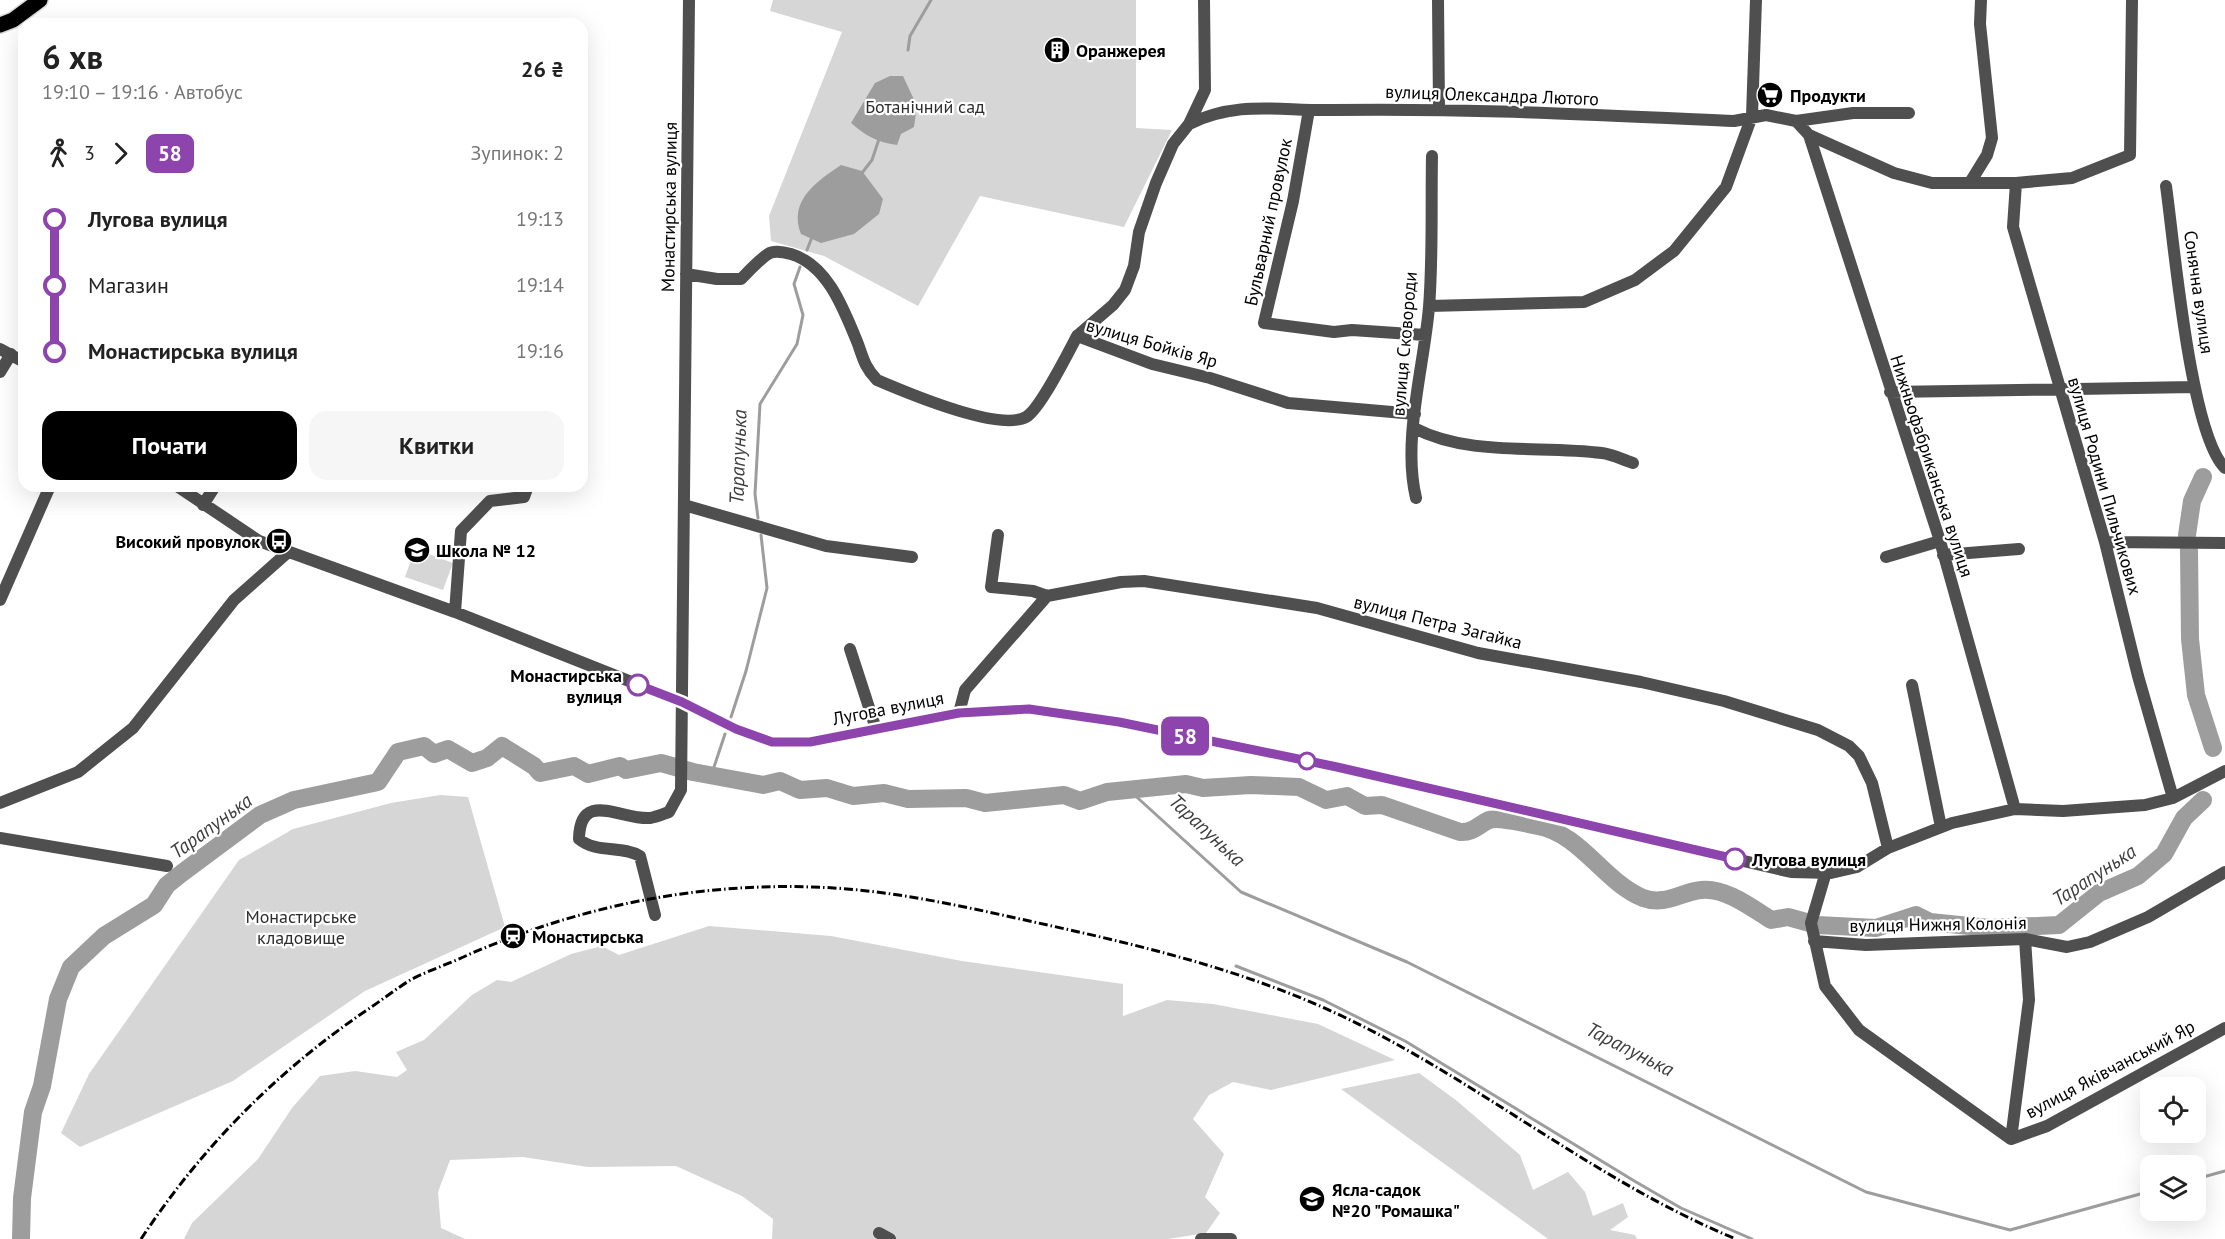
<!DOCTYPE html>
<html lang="uk">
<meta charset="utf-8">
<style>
:root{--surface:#fff;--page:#f6f6f6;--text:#222;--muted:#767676;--accent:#000}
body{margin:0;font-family:"PT Sans",sans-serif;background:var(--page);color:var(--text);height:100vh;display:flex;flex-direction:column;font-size:22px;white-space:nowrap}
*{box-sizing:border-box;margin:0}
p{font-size:20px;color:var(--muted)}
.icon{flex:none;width:33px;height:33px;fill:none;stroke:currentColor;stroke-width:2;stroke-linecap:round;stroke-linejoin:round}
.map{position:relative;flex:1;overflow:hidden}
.side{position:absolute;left:18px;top:18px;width:570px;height:474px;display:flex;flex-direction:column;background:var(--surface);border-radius:18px;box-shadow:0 6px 24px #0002}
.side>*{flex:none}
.badge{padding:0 12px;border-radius:9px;font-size:21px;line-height:39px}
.tools{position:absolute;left:2140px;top:1077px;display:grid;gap:12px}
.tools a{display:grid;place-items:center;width:66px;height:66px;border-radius:12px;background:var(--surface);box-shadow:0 6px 24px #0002;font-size:30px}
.map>.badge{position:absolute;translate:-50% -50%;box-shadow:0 0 0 3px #fff}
.legs{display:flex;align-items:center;gap:9px;height:66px;padding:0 24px;font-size:20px}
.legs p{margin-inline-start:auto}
.head{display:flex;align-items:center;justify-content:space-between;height:102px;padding:0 24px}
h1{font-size:33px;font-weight:700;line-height:45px}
.primary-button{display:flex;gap:12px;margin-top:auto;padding:12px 24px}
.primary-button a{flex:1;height:69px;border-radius:18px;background:var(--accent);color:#fff;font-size:24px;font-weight:700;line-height:69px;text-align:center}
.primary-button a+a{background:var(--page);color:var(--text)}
ul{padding:0 24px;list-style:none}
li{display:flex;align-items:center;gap:21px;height:66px;font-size:22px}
li i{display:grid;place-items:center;width:9px;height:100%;margin:0 8px;background:currentColor}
li i::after{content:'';width:15px;height:15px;margin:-8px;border:4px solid;border-radius:50%;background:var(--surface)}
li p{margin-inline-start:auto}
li:first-child i{background:linear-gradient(#0000 50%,currentColor 0)}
li:last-child i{background:linear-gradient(currentColor 50%,#0000 0)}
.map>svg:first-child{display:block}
</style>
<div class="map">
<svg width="2225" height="1239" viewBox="0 0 2225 1239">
<rect width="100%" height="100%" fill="#fff"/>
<path fill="#d6d6d6" d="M773 0H1136V128L1172 130 1124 227 980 196 918 306 824 256 771 241 769 216 842 32 770 11Z
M415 549 453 563 443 590 405 577Z
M440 795 468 797 505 927 365 991 233 1081 80 1147 61 1133 89 1074 239 860 293 829 391 803Z
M709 926 831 936 962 961 1123 984V1016L1167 1000 1213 1004 1318 1024 1395 1060 1271 1090 1233 1082 1209 1095 1193 1119 1224 1154 1205 1197 1220 1213 1206 1233 1168 1239H772L773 1219 742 1196 676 1166 588 1167 523 1157 450 1160 438 1192 441 1228 465 1239H184L192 1223 258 1159 292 1108 320 1076 355 1071 397 1077 407 1070 396 1052 424 1040 472 995 497 980 511 982 571 954 602 946 619 955Z
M1419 1073 1457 1101 1520 1155 1533 1190 1568 1172 1585 1192 1593 1216 1623 1203 1628 1217 1610 1230 1635 1235 1637 1239H1548L1341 1089Z"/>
<path fill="#9d9d9d" d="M890 76H903L917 106 914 127 901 134 897 145C877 142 866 136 851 123L875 83Z
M841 165 862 171 883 199 879 214 854 234 821 243 801 234C788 201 816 182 841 165Z"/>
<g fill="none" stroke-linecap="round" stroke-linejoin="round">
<path stroke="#9d9d9d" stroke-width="3" d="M908 50 910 36 931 0
M862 173 872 160 879 139
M807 250 812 237
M758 518 755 494 760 404 797 344 803 315 794 284 800 267
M731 717 746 671 767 588 761 535
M711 776 725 734
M1129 790 1241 892 1407 962 1866 1192 2010 1230 2151 1191
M1236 966 1323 1000 1405 1041 1636 1182 1681 1208 1752 1239
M2196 1179 2225 1171"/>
<path stroke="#9d9d9d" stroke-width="18" d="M2187 535 2192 501 2203 477
M2189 550 2190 639 2196 695 2213 748
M21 1239 22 1198 33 1112 42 1086 58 999 71 967 104 936 154 905 167 885 182 873 260 815 294 800 378 782 398 752 424 746 434 754 448 749 472 763 487 758 502 746 534 766 540 773 574 766 588 774 620 766 626 770 661 763 693 772 763 785 780 781 800 790 827 788 853 796 884 793 908 799 966 798 985 803 1064 795 1080 801 1107 792 1186 784 1203 788 1251 785 1299 787 1326 800 1347 796 1365 806 1382 805 1460 832C1473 833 1478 825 1489 820 1497 817 1529 824 1538 826 1581 834 1604 882 1643 898 1665 906 1681 892 1701 890 1725 887 1752 908 1771 920L1788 917 1817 925 1876 928 1916 915 1930 922 1989 928 2059 925 2099 893 2138 876 2164 854 2184 818 2203 800"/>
<defs>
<path id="major" d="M0 25 13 20 40 0"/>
</defs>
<use href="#major" stroke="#dbdbdb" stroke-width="18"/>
<path stroke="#4f4f4f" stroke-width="12" d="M1438 0 1439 109
M1309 110 1293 201 1264 323 1334 332 1352 330 1425 335
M1796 121 1853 113H1909
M1189 124C1238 100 1279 111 1332 110 1466 108 1600 115 1734 121L1766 115 1796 121 1809 135 1894 173 1932 183H2016L2072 178 2130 155 2132 0
M1809 135 1940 541 2015 809
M1971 181 1987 155 1992 138 1980 24 1981 0
M2016 183 2013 227 2105 542 2138 676 2173 798
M2166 186C2174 242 2190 434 2225 468
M686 274 717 279H741C749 271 759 260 768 254 774 250 784 252 791 254 828 265 844 310 858 344 863 358 865 368 877 380 905 392 999 432 1026 417 1040 409 1068 353 1077 336L1152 364 1210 378 1288 403 1415 414
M1429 306 1584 302 1635 280 1674 251 1726 187 1752 116 1756 0
M1077 336 1113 305 1125 290 1134 266 1139 232 1156 183 1173 144 1189 124 1205 90 1204 0
M0 349 24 362
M0 372 11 354
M1890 392 2194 387
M1414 428C1470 457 1540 445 1602 453 1612 454 1623 460 1633 463
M177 486 259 541 455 612 682 702 736 729 773 742H810L959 713 1029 709 1119 722 1337 767 1791 872 1831 873 1857 867 1888 848 1952 823 2015 809 2063 811 2145 805 2173 798 2225 771
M1416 498C1402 440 1424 367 1429 307 1433 257 1431 206 1432 156
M203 505 215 486
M684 505 826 546 912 557
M998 535 991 587 1033 591 1047 596
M2105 542 2225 543
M1943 555 2019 549
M1886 557 1940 541
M0 600 50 486
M455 612 461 531 490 501 524 497 528 486
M850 649 876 729
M1912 685 1941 827
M959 713 965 690 1047 596 1121 582 1144 581 1317 608 1478 653 1641 682 1724 701 1818 730 1849 746 1859 756 1872 783 1888 848
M0 803 78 772 133 728 234 600 287 553
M0 838 167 866
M1826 872 1811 923 1825 986 1859 1030 2011 1139 2047 1126 2225 1028
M655 915 640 856C622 845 597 854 579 839 580 789 621 820 650 818 656 817 663 814 669 812L681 790 689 0
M1814 941 1866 945 2025 939 2067 947 2090 942 2148 917 2225 872
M2011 1139 2029 1000 2025 939
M879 1233 890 1239
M1201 1239H1231"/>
<use href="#major" stroke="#000" stroke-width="15"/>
<path stroke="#000" stroke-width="3" stroke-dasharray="9 3 1.5 3" stroke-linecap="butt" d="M141 1239C201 1148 277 1071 367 1010 382 1000 397 988 412 979 430 970 451 963 470 954 579 907 693 883 812 887 893 889 974 909 1052 926 1152 948 1252 973 1344 1017 1480 1082 1597 1182 1736 1239"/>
</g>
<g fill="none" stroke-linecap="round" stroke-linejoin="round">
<defs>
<path id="line-1" d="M638 685 682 702 736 729 772 742H810L959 713 1029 709 1119 722 1337 767 1735 859"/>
</defs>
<use href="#line-1" stroke="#fff" stroke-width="14"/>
<use href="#line-1" stroke="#8e44ad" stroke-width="9"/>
</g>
<defs>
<symbol id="building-disc" viewBox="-11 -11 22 22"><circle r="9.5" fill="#000" stroke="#fff"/><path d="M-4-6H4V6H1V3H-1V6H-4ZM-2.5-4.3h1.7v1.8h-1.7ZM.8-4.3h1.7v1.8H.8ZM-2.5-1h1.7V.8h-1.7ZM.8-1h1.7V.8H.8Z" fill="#fff"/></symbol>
<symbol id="supermarket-disc" viewBox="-11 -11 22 22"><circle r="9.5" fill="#000" stroke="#fff"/><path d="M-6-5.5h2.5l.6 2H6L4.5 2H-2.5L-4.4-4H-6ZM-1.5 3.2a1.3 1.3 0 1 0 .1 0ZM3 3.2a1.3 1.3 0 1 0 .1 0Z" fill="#fff"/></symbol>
<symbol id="bus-disc" viewBox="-11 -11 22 22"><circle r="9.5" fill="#000" stroke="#fff"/><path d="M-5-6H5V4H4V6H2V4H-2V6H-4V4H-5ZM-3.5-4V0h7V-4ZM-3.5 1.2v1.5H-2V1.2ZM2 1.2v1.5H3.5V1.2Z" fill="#fff"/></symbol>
<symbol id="school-disc" viewBox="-11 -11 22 22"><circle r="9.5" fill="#000" stroke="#fff"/><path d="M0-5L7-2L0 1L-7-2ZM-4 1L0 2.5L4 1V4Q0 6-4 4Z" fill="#fff"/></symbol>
<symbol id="station-disc" viewBox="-11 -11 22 22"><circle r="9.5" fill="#000" stroke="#fff"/><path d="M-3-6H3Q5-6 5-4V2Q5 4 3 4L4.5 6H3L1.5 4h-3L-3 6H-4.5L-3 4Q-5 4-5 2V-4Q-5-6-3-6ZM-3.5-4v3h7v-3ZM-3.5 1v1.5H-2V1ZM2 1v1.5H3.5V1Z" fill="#fff"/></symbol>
</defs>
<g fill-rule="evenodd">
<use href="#building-disc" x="1042" y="35" width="30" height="30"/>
<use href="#supermarket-disc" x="1755" y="80" width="30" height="30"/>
<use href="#bus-disc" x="264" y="526" width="30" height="30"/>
<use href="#school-disc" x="402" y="535" width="30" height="30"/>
<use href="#station-disc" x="498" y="921" width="30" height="30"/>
<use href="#school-disc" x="1297" y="1184" width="30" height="30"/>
</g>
<g fill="#fff" stroke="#8e44ad" stroke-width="3">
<circle cx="638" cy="685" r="10"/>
<circle cx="1307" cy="761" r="8"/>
<circle cx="1735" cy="859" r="10"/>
</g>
<g text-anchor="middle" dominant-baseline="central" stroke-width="4.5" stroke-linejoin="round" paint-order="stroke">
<g font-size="18" font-weight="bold" fill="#000" stroke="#fff" text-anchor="start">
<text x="1076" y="50">Оранжерея</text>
<text x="1790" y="95">Продукти</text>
<text x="260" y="541" text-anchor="end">Високий провулок</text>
<text x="436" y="550">Школа № 12</text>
<text x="532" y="936">Монастирська</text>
<text x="1332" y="1189">Ясла-садок<tspan x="1332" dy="21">№20 "Ромашка"</tspan></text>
</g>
<g font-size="18" fill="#000" stroke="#fff">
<text transform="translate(1492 95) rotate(2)">вулиця Олександра Лютого</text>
<text transform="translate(669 207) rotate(-89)">Монастирська вулиця</text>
<text transform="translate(1268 222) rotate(-78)">Бульварний провулок</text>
<text transform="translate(2199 292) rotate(82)">Сонячна вулиця</text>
<text transform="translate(1152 343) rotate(16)">вулиця Бойків Яр</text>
<text transform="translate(1404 344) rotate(-85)">вулиця Сковороди</text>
<text transform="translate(1932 466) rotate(72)">Нижньофабриканська вулиця</text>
<text transform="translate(2105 486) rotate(74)">вулиця Родини Пильчикових</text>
<text transform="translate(1438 622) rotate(14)">вулиця Петра Загайка</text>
<text transform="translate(888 708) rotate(-11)">Лугова вулиця</text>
<text transform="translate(1938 924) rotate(-1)">вулиця Нижня Колонія</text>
<text transform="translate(2110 1069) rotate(-28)">вулиця Яківчанський Яр</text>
</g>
<g font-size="18" fill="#2d2d2d" stroke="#fff">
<text x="925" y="106">Ботанічний сад</text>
<text x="301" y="916">Монастирське<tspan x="301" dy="21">кладовище</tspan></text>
</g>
<g font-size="18" font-weight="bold" fill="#000" stroke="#fff" text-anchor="end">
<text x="622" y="675">Монастирська<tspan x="622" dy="21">вулиця</tspan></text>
<text x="1752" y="859" text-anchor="start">Лугова вулиця</text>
</g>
<g font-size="20" font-style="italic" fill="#3e3e3e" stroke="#fff">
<text transform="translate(738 457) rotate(-88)">Тарапунька</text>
<text transform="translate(211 826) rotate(-36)">Тарапунька</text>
<text transform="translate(1207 830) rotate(43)">Тарапунька</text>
<text transform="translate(2094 875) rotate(-33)">Тарапунька</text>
<text transform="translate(1630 1049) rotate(27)">Тарапунька</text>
</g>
</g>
</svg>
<div class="tools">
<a><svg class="icon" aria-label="locate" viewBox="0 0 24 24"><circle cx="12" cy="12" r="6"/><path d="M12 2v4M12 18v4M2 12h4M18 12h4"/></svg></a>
<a><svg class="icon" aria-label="layers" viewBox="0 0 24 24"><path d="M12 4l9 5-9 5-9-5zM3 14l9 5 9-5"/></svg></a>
</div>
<b class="badge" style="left:1185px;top:736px;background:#8e44ad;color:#fff">58</b>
<section class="side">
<div class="head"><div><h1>6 хв</h1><p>19:10 – 19:16 · Автобус</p></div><b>26 ₴</b></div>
<div class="legs"><svg class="icon" aria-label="walk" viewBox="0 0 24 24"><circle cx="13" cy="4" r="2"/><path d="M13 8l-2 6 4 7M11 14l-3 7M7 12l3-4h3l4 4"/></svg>3<svg class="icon" aria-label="forward" viewBox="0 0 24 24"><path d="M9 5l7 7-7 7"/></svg><b class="badge" style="background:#8e44ad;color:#fff">58</b><p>Зупинок: 2</p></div>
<ul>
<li><i style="color:#8e44ad"></i><b>Лугова вулиця</b><p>19:13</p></li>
<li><i style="color:#8e44ad"></i><span>Магазин</span><p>19:14</p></li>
<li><i style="color:#8e44ad"></i><b>Монастирська вулиця</b><p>19:16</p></li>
</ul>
<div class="primary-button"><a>Почати</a><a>Квитки</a></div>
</section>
</div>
